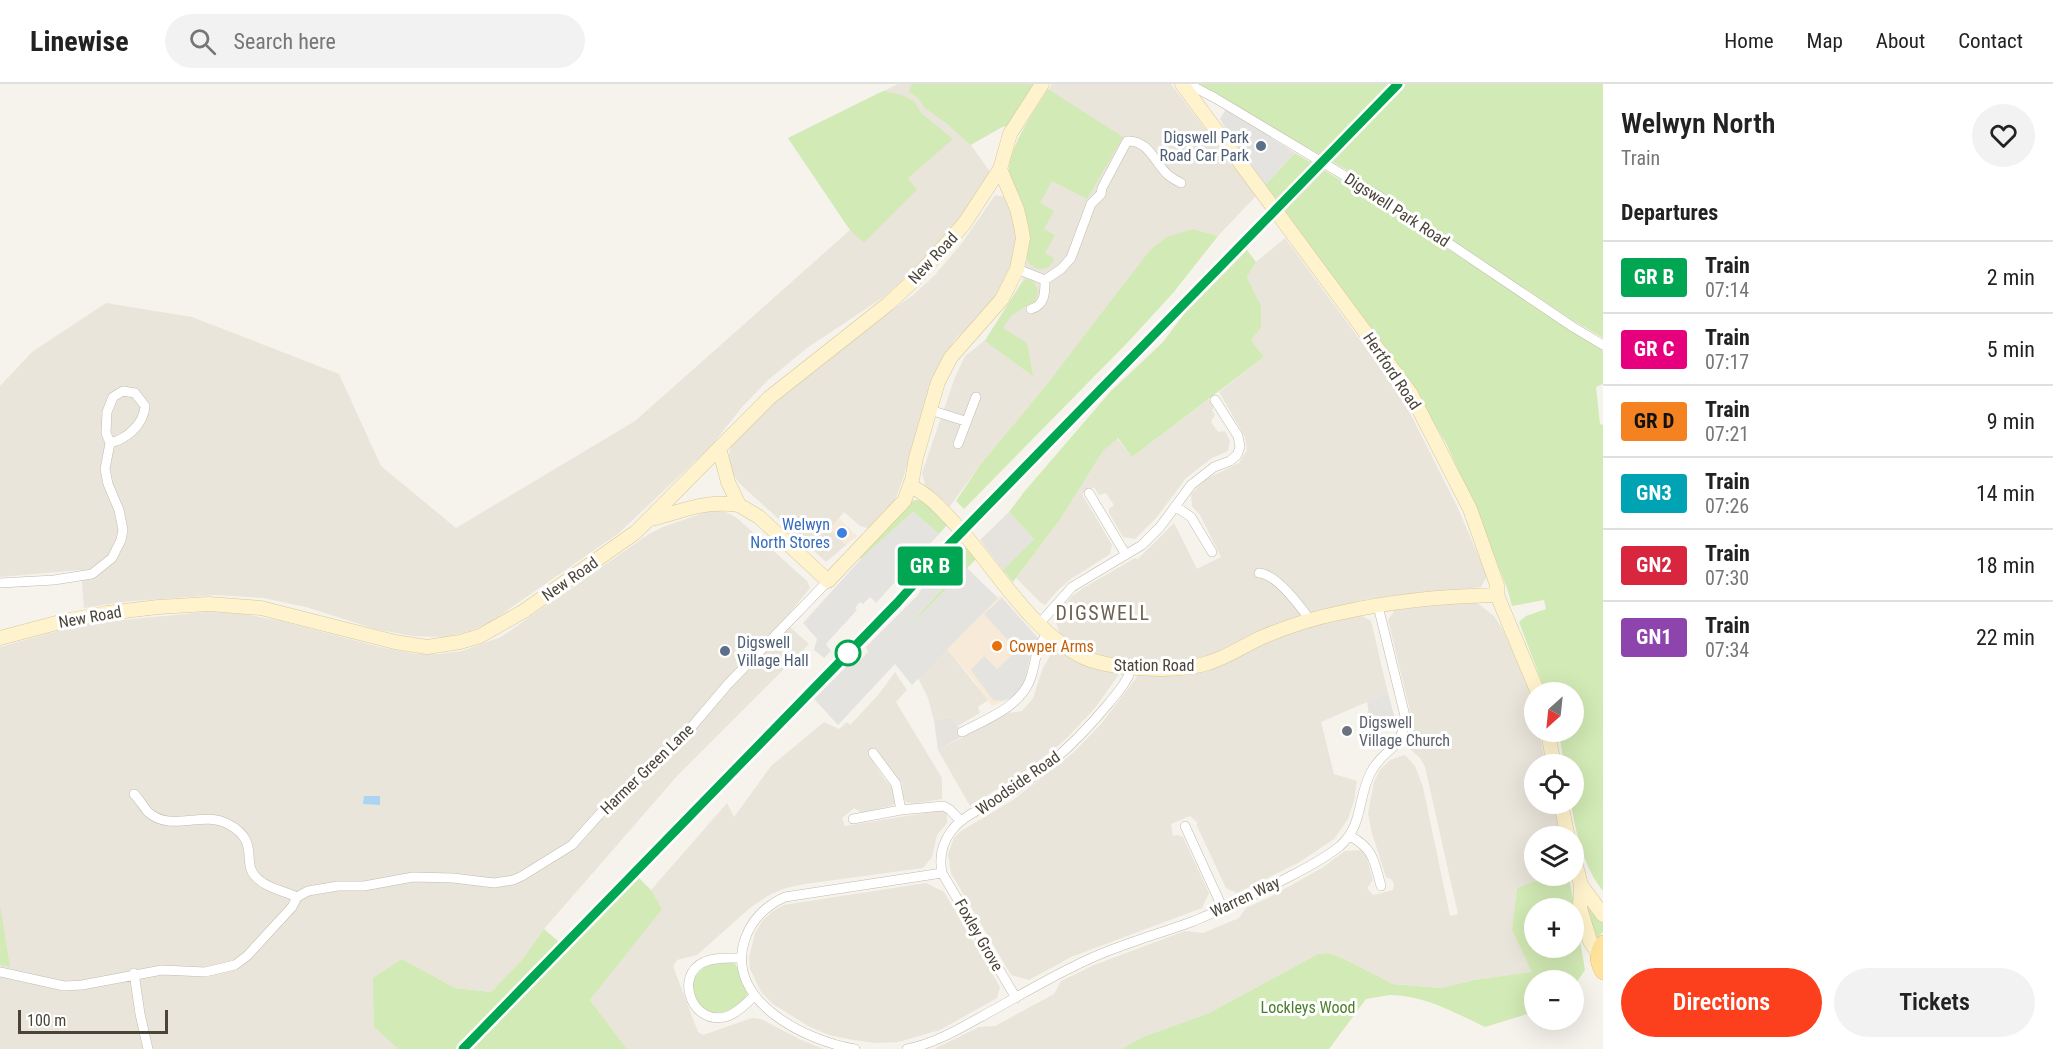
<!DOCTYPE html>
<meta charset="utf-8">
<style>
:root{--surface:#fff;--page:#f2f2f2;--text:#222;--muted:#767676;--line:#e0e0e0;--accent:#fc3f1d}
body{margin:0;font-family:"Roboto Condensed",sans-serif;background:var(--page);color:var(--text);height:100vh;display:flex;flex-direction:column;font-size:22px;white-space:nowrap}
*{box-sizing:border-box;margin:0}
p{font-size:20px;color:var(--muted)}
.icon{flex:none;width:33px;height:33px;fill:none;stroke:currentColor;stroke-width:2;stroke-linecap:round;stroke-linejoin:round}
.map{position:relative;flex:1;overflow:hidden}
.sheet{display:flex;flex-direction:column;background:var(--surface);width:450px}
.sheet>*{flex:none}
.badge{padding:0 12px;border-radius:4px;font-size:21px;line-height:39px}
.needle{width:39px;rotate:207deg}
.fabs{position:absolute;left:1524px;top:598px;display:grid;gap:12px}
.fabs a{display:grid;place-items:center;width:60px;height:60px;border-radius:50%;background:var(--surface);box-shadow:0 6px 24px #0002;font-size:30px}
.scale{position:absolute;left:18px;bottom:15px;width:150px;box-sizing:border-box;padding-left:6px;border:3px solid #4b4439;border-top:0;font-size:16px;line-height:21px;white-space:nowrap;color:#4b4439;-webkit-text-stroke:4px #fff;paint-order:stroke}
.map>.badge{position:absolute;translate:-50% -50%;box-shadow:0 0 0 3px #fff}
h2{padding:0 18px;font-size:22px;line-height:54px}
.round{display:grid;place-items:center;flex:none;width:63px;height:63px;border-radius:32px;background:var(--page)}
.overview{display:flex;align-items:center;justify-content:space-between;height:102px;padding:0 18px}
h1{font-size:28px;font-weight:600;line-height:45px}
.cta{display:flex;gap:12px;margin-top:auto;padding:12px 18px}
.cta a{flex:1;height:69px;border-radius:36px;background:var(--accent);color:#fff;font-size:24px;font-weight:600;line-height:69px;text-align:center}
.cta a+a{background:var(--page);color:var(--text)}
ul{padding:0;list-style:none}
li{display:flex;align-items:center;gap:18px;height:72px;padding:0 18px;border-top:2px solid var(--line)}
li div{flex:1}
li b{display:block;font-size:22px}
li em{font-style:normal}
li .badge{min-width:66px;font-weight:700;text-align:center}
header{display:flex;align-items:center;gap:36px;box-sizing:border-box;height:84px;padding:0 30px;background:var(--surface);border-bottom:2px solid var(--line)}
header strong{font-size:28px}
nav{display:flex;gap:33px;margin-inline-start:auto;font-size:21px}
.search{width:420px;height:54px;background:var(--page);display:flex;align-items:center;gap:15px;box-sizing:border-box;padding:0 21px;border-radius:33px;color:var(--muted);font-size:22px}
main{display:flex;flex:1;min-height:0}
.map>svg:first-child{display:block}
</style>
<header>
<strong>Linewise</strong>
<div class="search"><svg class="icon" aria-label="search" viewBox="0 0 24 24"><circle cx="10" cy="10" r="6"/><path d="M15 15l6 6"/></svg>Search here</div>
<nav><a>Home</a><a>Map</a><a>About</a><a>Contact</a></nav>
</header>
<main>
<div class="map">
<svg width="1603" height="965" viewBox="0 0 1603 965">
<rect width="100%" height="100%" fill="#f6f3ec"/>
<path fill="#eae5da" d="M898 0H1037L1007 42 1002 43 971 61 991 89 939 163 885 212 807 264 768 296 742 323 713 360 619 449 489 539 470 547 446 553 412 552 375 545 306 523 263 514 216 511 122 518 84 524 81 486 0 493V302L32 268 106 219 192 233 339 290 381 382 456 444 635 337 850 146 788 54Z
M1052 0H1171L1256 112 1218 152 1193 145 1048 299 980 381 948 425 925 401 922 389 955 293 965 272 985 256 1022 198 1027 174 1029 151 1027 136 1013 104 1009 84 1012 73 1029 37Z
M995 111 1005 113 1016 139V159L1010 188 1001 206 986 228 957 253 943 272 931 300 903 395 893 421 871 445 860 442 844 428 830 445 846 461 826 478 739 399 731 387 728 377 731 360 740 347 835 266 913 211 935 191 962 159Z
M1285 154 1402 313 1457 422 1487 492 1481 503 1367 515 1310 529 1280 538 1251 550 1212 570 1195 575 1128 578 1104 574 1089 568 1060 550 1054 534 1071 513 1083 504 1135 474 1138 475 1174 439 1197 485 1221 473 1200 431 1192 422 1191 410 1206 395 1239 379 1247 366 1245 353 1219 308 1264 273 1251 256 1261 222 1247 193 1256 178Z
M1209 315 1214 323 1212 326 1215 331 1211 338 1218 348 1225 347 1230 357 1228 367 1212 374 1186 394 1157 433 1135 455 1123 453 1109 429V425L1114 421 1106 409 1099 411 1094 403 1082 410 1112 461 1110 470 1071 495 1058 506 1045 521 1041 519 1016 494 1061 434 1103 367 1117 354 1132 373Z
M712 426 726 428 737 434 807 497 810 504 783 537 809 560 678 691 544 845 521 877 491 908 455 904 402 875 374 943 398 965H0V563L82 540 205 528 238 529 281 537 380 563 416 570H439L462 567 501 553 649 450 663 443Z
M1466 516 1475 517 1494 532 1503 546 1531 609 1534 625V648H1539L1546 681H1534V720H1554L1561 753H1534V792H1548L1517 804 1512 846 1533 888 1474 896 1441 904 1393 900 1340 873 1328 869 1318 870 1209 929 1143 953 1121 965H934L979 943 995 942 1054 910 1061 897 1094 881 1185 847 1203 849 1239 834 1246 824 1270 813 1322 784 1345 767 1362 766 1366 771 1373 796 1367 804 1373 811 1393 806 1394 800 1391 795 1386 793 1371 746 1368 729 1374 698 1380 686 1390 676 1405 671 1415 682 1423 703 1450 832 1458 830 1425 683 1420 674 1409 664 1407 658 1412 635 1388 536 1395 526Z
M1359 530 1371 537 1388 609 1321 638 1334 690 1357 697 1354 717 1348 735 1334 755 1298 779 1237 809 1226 804 1197 742V738L1190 732 1171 740 1173 752 1178 751 1183 753 1209 809 1202 824 1071 873 1029 896 1011 891 951 789 948 770 954 754 961 747 1013 716 1073 669 1101 640 1140 589 1198 588 1270 555 1303 543Z
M1055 563 1089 583 1120 589 1095 624 1065 656 1026 687 970 722 938 666 1009 629 1022 627 1033 614 1043 584Z
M947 565 988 616 978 623 980 629 958 642 951 633 934 637 928 614 918 594Z
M895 588 907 606 896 618 942 694V715L912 720 906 718 903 713 902 699 888 686 875 666 868 670 885 696 892 703 895 718 894 721 862 729 854 724 842 734 845 742 943 726 947 730V739L937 751 932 773 923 784 805 800 786 804 771 810 751 823 697 871 677 876 673 882 698 948 703 951 752 934 761 935 799 955 824 965H627L590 916 661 825 651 806 727 719 734 733 771 682 824 638 839 645 847 638 850 641 879 610Z
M926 799 944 808 1000 903 997 914 940 946 898 958 876 959 853 956 829 951 808 942 773 920 761 908 750 885 749 873 755 849 763 836 773 827 784 821 796 819Z"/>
<path fill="#f7ead8" d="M839 434 857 452 846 461 830 445Z
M1000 511 1038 554 1031 568 1027 590 1014 613 992 622 972 594 947 565Z"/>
<path fill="#e6e2dd" d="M1009 428 1034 455 1003 486 980 456Z
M951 633 958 642 961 653 938 666 934 637Z"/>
<path fill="#d2eab5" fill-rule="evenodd" d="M912 0H1037L1007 42 1002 43 970 61 950 42 925 24 918 14 909 8Z
M1198 0H1603V254L1572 236 1345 85Z
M1048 5 1123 53 1087 115 1052 97 1040 119 1054 127 1044 145 1055 151 1045 169 1054 174C1053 179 1051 182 1046 184 1039 187 1029 182 1027 175 1027 172 1028 168 1029 165 1030 153 1029 141 1024 129 1018 115 1008 100 1009 85 1011 59 1035 26 1048 5Z
M883 7 902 11 914 17 921 29 953 55 908 94 917 106 864 159 850 146 788 54Z
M1295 69C1401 130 1500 201 1603 267V300L1596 303 1600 340 1603 341V807C1584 784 1576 749 1571 720H1574V681H1564L1559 648H1574V609H1546L1519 538 1526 532 1546 525 1544 516 1512 522 1507 504 1477 428 1447 361 1414 305 1378 253 1265 101Z
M1193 145 1218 152 1173 209 1128 258 964 425 956 417 980 381 1048 299 1150 166 1167 153Z
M1247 166 1256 178 1247 193 1261 222V243L1251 256 1264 273 1132 373 1118 354 1103 367 1061 434 1013 498 1003 486 1034 455 1009 428 1024 408 1110 308 1163 258 1184 230Z
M1026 195 1034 198 1038 206 1036 216 1012 231 1003 244 1027 259 1033 292 985 257 1022 198Z
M923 415 948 440 939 450 913 428 861 475 858 472 910 417Z
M966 458 979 472 915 537 914 536 966 478 956 467Z
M1548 792H1569L1585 886 1574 902V897H1534V928L1485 943C1456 929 1423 911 1390 911 1382 912 1374 914 1366 915L1329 965H1121L1143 953 1209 929 1318 870 1328 869 1340 873 1393 900 1441 904 1474 896 1532 888 1512 846 1517 804ZM1534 825H1574V864H1534Z
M638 793 651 806 662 825 590 916 627 965H398L374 943 373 894 402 875 455 904 491 908 521 877 544 845 566 864Z
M1588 820 1603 838V848L1597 854 1586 821Z
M0 821 10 883 0 881Z
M719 878 735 879 748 909C745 916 738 922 731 925 692 943 675 886 719 878Z"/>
<path fill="#e5e3e0" d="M1226 25 1295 69 1265 101 1228 49 1220 35Z
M913 428 939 450 876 519 870 513 863 520 860 518 855 524 857 526 826 560 831 567 824 574 814 566 817 555 803 539 861 475Z
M956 467 966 478 914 536 915 537 967 484 998 514 912 601 895 580 838 641 814 615 851 578 856 581 868 568 866 563 918 511 923 502Z
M1002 514 1038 554 1031 568 1023 604 1014 613 1002 617 993 616 971 586 984 572 997 585 1017 566 984 530Z
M1388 609 1395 635 1381 639 1369 631 1367 618Z"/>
<path fill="#a9d4f2" d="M364 712H380V721L363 720Z"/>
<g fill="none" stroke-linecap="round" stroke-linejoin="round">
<defs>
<path id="street" d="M1186 5 1196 4 1215 14 1377 111 1573 243 1603 261
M1017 185 1045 196
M1031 225C1045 221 1045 209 1045 196L1061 185 1071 174 1091 120 1101 110 1102 104 1127 57C1149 56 1154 78 1168 91 1172 94 1177 97 1181 99
M930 326 965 337
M958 360 976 313
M1089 409 1126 471
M1175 422 1191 433 1212 468
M1259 489C1276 490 1300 522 1310 536
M0 499 54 496 92 490 112 474 121 456 123 446 119 426 108 400 105 385 110 359 106 349 107 328 113 313 123 307 135 309 145 322C144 340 127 355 110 359
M1039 540 1072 503 1142 461 1160 443 1191 401 1214 383 1230 377 1237 371 1240 363 1238 352 1215 316
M962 648C987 635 1022 622 1031 593 1037 574 1034 566 1048 549
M873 669 896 700 901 726
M134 710C139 715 143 722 148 728 171 749 202 726 228 740 261 757 241 779 256 793 266 804 284 807 297 813
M853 735 901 726 943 722 949 725 961 737
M1185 742 1223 825
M1350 752C1374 765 1374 777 1381 802
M741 874C729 874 716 873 704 878 673 892 693 944 728 932 738 928 746 920 754 912
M0 888 64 902 82 901 162 886 205 888 235 881 247 872 292 823 297 813 308 807 338 802H364L413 793 453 794 494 799 513 796 522 792 572 761 606 723 677 660 728 600 828 497
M134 889 140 930 148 965
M1016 914 942 789C939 774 942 759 952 746 965 729 996 718 1014 706 1051 682 1081 653 1109 619 1118 608 1127 598 1132 584
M855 965C806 957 724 917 745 855 752 835 765 822 785 813L942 789
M907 965C936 959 961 944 986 930 1019 912 1052 892 1087 876 1121 860 1159 850 1194 837 1225 824 1255 810 1285 795 1304 785 1323 776 1340 762 1364 740 1357 714 1371 688 1384 663 1403 667 1405 632L1378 522"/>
<path id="secondary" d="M1182 0 1411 310 1470 425 1497 501V511L1538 609
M719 364 728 398 739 421 759 433 828 497 904 417 912 396 916 374 938 298 951 273 1002 215 1017 185 1023 154 1021 142 1017 125 1000 85 1010 50 1042 0
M910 402C929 410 944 428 958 443 995 484 1030 545 1079 571 1107 586 1178 589 1208 579 1228 573 1246 560 1265 552 1289 542 1314 534 1339 529 1391 517 1445 512 1497 511
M651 435C684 427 704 416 739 421
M0 554 64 537 107 529 158 523 209 520 261 524 395 558 427 563 460 558 480 552 524 527 636 448 769 314 888 220 914 196 964 140 1000 85
M1548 648 1554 681
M1561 720 1568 753
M1574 774 1581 801 1580 824 1590 857 1598 869
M1581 801 1603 831"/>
<path id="primary" d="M1603 859C1596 868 1597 878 1603 888"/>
</defs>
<use href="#street" stroke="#c2bbae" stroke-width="10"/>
<use href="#secondary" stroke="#d6c79b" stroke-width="15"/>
<use href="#primary" stroke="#e6c16a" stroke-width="16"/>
<use href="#street" stroke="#fff" stroke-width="9"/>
<use href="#secondary" stroke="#fff3cd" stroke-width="14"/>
<use href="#primary" stroke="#ffe39c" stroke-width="15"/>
<path stroke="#9a9a9a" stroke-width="3" stroke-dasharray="8 8" stroke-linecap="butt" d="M572 853 897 519 950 460 1398 0"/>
</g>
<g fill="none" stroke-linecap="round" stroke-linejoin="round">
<defs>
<path id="line" d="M463 965 897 519 950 460 1398 0"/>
</defs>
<use href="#line" stroke="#fff" stroke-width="14"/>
<use href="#line" stroke="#00a651" stroke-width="9"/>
</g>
<g fill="#5c6f8a" stroke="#fff" stroke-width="2">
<circle cx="1261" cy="62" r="6"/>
<circle cx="725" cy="567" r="6"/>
</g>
<circle fill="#3f7fe0" stroke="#fff" stroke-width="2" cx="842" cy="449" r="6"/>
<circle fill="#e8710a" stroke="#fff" stroke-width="2" cx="997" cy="562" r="6"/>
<circle fill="#fff" stroke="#00a651" stroke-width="3" cx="848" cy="569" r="12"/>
<circle fill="#6b7280" stroke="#fff" stroke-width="2" cx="1347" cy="647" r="6"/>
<g text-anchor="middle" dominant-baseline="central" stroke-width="6" stroke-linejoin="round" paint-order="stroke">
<g font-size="16" fill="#4e5e75" stroke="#fff" text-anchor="end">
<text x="1249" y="53">Digswell Park<tspan x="1249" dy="18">Road Car Park</tspan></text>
<text x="737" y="558" text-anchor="start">Digswell<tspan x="737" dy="18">Village Hall</tspan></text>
</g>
<g font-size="16" fill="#4b4439" stroke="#fff">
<text transform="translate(1397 126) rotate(33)">Digswell Park Road</text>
<text transform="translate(933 174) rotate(-47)">New Road</text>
<text transform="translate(1392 287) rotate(56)">Hertford Road</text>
<text transform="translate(570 495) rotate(-35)">New Road</text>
<text transform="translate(90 533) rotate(-10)">New Road</text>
<text x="1154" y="581">Station Road</text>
<text transform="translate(647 685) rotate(-44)">Harmer Green Lane</text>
<text transform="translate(1018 699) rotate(-35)">Woodside Road</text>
<text transform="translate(1245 813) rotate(-25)">Warren Way</text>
<text transform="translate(979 851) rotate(60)">Foxley Grove</text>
</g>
<g font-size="16" fill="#366cbe" stroke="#fff" text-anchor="end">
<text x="830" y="440">Welwyn<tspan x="830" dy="18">North Stores</tspan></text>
</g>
<g font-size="16" fill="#c56008" stroke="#fff" text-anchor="start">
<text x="1009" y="562">Cowper Arms</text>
</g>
<g font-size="16" fill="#5b616d" stroke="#fff" text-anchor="start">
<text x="1359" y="638">Digswell<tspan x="1359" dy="18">Village Church</tspan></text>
</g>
<g font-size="16" fill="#4a7f2a" stroke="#fff">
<text x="1308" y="923">Lockleys Wood</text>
</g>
<g font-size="20" letter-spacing="1.5" fill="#6e6250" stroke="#fff">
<text x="1103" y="529">DIGSWELL</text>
</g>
</g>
</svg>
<div class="fabs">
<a><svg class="needle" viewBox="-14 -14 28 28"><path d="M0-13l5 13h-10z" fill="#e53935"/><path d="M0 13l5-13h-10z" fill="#767676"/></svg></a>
<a><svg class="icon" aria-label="locate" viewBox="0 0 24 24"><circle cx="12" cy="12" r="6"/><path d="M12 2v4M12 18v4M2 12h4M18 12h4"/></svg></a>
<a><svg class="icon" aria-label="layers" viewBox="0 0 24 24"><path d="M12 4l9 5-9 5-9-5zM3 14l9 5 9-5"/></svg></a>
<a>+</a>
<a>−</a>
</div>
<div class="scale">100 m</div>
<b class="badge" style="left:930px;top:482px;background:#00a651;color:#fff">GR B</b>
</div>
<section class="sheet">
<div class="overview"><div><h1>Welwyn North</h1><p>Train</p></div><a class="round"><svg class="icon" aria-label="heart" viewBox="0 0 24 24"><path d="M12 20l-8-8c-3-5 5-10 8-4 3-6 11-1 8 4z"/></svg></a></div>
<h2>Departures</h2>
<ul>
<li><span class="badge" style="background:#00a651;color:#fff">GR B</span><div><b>Train</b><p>07:14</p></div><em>2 min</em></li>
<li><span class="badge" style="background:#e6007e;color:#fff">GR C</span><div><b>Train</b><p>07:17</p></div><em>5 min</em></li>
<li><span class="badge" style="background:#f58220;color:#111">GR D</span><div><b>Train</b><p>07:21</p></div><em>9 min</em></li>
<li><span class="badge" style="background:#00a3b4;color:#fff">GN3</span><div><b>Train</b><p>07:26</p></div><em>14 min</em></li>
<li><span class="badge" style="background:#d7263d;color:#fff">GN2</span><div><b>Train</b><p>07:30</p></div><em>18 min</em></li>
<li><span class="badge" style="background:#8e44ad;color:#fff">GN1</span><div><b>Train</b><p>07:34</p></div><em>22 min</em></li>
</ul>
<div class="cta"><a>Directions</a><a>Tickets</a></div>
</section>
</main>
